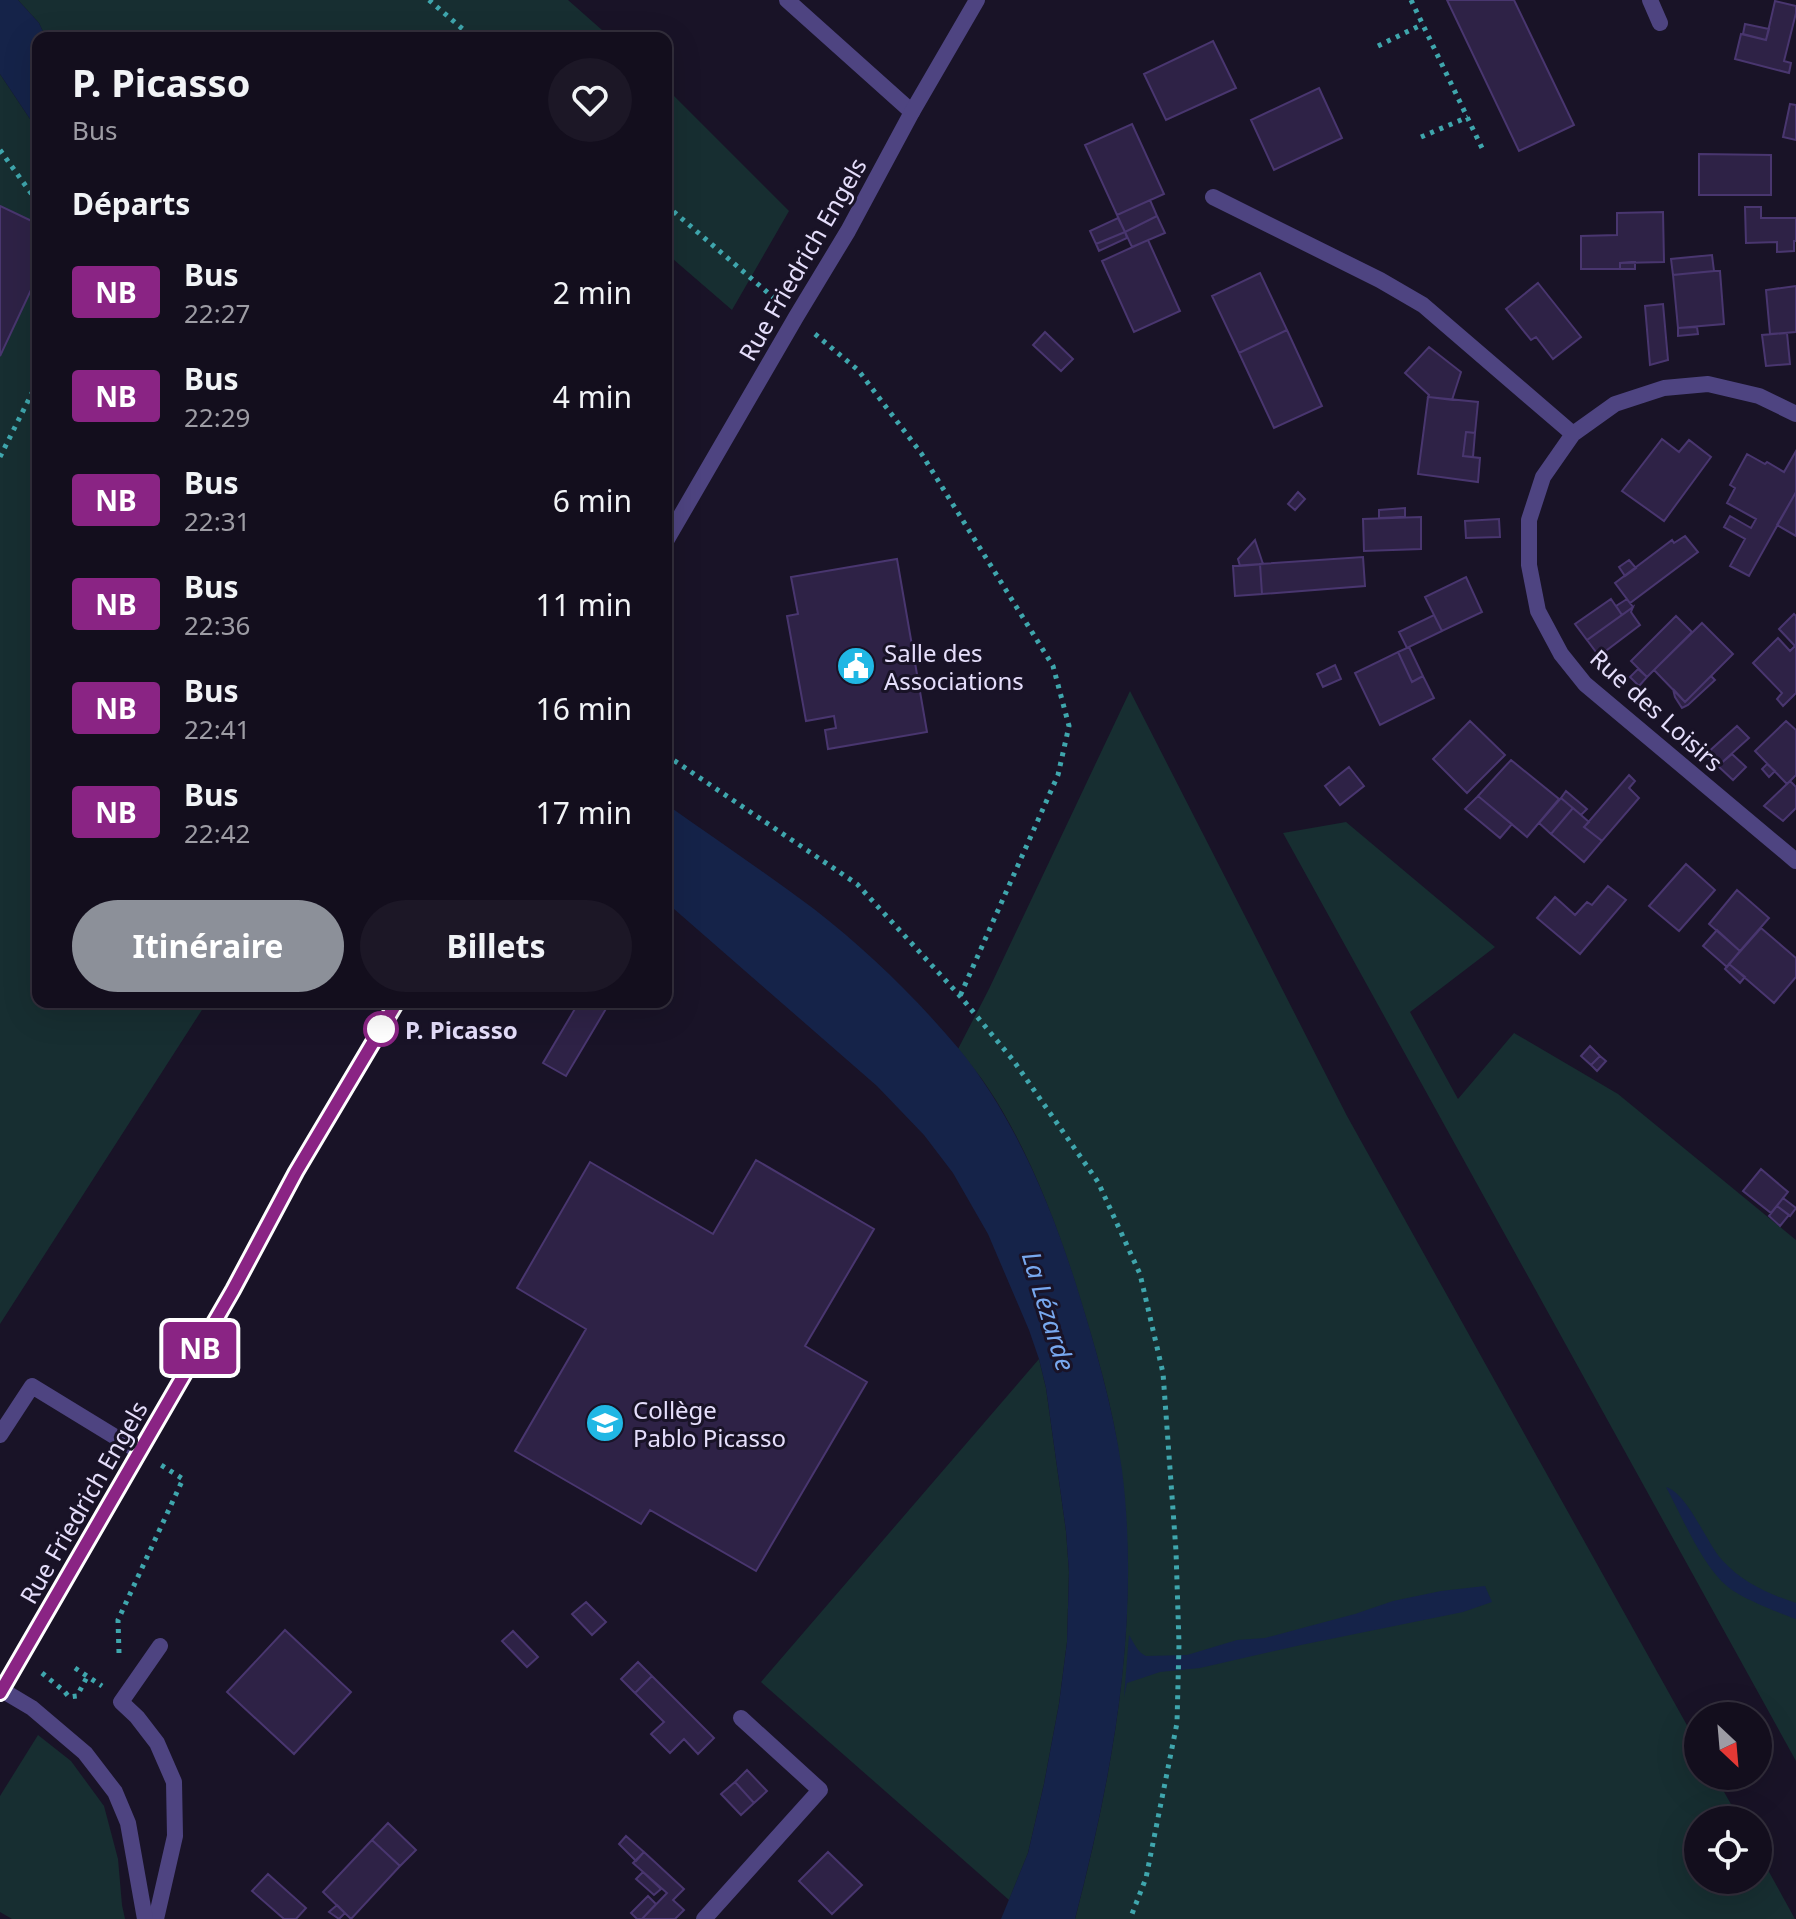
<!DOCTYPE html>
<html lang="fr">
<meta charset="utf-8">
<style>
:root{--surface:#130e1d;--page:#1c1726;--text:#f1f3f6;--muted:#9d9ca4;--line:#322e3b;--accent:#8c9099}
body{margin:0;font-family:"Noto Sans",sans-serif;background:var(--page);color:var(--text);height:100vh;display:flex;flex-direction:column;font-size:30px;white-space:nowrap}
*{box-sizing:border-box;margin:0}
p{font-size:26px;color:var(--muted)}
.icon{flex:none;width:44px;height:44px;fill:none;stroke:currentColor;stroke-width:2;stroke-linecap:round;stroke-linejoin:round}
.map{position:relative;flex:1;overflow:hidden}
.drawer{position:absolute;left:32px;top:32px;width:640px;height:976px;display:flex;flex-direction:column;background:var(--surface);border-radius:16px;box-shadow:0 8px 32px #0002,0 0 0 2px var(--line)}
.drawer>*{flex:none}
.badge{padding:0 16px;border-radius:6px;font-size:28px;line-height:52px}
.needle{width:52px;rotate:154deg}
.fabs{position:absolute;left:1684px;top:1702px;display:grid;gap:16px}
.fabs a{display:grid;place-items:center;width:88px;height:88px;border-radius:50%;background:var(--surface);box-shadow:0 8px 32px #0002,0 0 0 2px var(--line);font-size:40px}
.map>.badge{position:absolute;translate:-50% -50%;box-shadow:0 0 0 4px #fff}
h2{padding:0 40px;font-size:30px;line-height:72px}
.round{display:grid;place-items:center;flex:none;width:84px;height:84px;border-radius:42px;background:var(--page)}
.summary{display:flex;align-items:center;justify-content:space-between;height:136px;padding:0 40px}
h1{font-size:38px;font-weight:700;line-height:60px}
.action{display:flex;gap:16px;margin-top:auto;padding:16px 40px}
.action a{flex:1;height:92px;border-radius:48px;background:var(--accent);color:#fff;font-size:32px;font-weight:700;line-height:92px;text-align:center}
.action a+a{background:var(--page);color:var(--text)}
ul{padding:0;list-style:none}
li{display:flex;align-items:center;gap:24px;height:104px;padding:0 40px}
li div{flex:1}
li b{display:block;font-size:30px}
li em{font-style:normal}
li .badge{min-width:88px;font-weight:700;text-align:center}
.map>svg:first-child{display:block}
</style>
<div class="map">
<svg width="1796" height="1919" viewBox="0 0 1796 1919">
<rect width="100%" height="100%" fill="#191327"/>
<path fill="#172e31" d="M18 0H568L611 38H46L39 23Z
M0 74 38 131V1002H207L0 1324Z
M666 88 789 211 732 310 666 253Z
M1130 691 1347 1116 1698 1745V1776H1715L1740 1820H1698V1880H1758V1852L1795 1919H1075C1113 1773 1141 1621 1121 1469 1114 1410 1096 1350 1078 1292 1057 1224 1028 1148 988 1088 979 1074 968 1062 958 1049L989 989Z
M1346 822 1495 947 1410 1012 1458 1099 1514 1033 1618 1094 1796 1240V1761L1283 833Z
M1039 1359 1046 1388 1066 1531 1069 1572 1067 1642 1059 1704 1044 1784 1028 1853 1009 1900 761 1682Z
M38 1735 71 1761 104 1806 118 1859 122 1905 125 1919H12L0 1912V1796Z"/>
<path fill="#152349" d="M0 0H18L39 23 46 38H38V131L0 74Z
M666 804C715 839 766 873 814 909 867 950 916 998 959 1049 1013 1115 1049 1200 1075 1281 1094 1342 1113 1406 1122 1470 1141 1621 1113 1773 1075 1919H1001L1028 1853 1044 1784 1059 1704 1067 1642 1069 1572 1066 1531 1046 1388 1039 1359 1029 1330 988 1234 953 1173 924 1135 877 1086 666 902Z
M1666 1487C1688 1494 1706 1542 1722 1560 1742 1582 1768 1594 1796 1603V1619C1779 1613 1741 1598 1728 1587 1702 1566 1682 1516 1666 1487Z
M1485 1586 1492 1602 1463 1612 1301 1645 1200 1668 1160 1672 1127 1683 1124 1697 1129 1635C1134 1643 1137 1652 1146 1656L1187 1655 1237 1640 1265 1638 1306 1627 1355 1614 1393 1601 1441 1591Z"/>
<path fill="#2e2246" stroke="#49366f" stroke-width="2" d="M1447 0H1514L1574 125 1519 151Z
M1775 1 1796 6V13L1784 61 1791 63 1789 73 1735 59 1741 34 1766 40Z
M1745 24 1769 29 1766 40 1743 34Z
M1213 41 1236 88 1166 120 1144 74Z
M1319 88 1342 138 1274 170 1251 120Z
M1790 104 1796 105V140L1783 137Z
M1132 124 1164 194 1117 215 1085 145Z
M1699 154 1771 155V195H1699Z
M1150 200 1157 216 1125 232 1117 215Z
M0 206 38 224V275L0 356Z
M1745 207H1761V218H1796V241H1794V251L1777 252V242L1746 243Z
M1663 212 1664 262 1620 263V269H1581V236L1617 235V213Z
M1157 216 1165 233 1132 247 1125 232Z
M1118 218 1125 232 1096 244 1090 231Z
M1125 232 1127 238 1099 251 1096 244Z
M1148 240 1180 311 1134 332 1102 261Z
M1712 255 1714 271 1673 275 1671 259Z
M1635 262V269H1620V263Z
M1714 271H1720L1724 324 1678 328 1673 275Z
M1260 273 1287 330 1239 353 1212 296Z
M1538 283 1581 337 1553 359 1536 337 1531 340 1506 309Z
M1796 286V332L1770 334 1766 290Z
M1663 304 1668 360 1650 365 1645 306Z
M1697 327 1698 334 1678 336V328Z
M1287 330 1322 406 1274 428 1239 353Z
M1045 332 1073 359 1061 371 1033 345Z
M1787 333 1790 364 1766 366 1762 335Z
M1429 347 1461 372 1452 400 1428 397 1429 395 1405 373Z
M1428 397 1478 402 1475 433 1466 432 1463 456 1480 458 1478 482 1418 474Z
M1466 432 1475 433 1473 457 1463 456Z
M1662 439 1679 452 1689 440 1711 457 1664 521 1622 491Z
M1796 451V492L1749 576 1730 566 1745 539 1724 527 1730 516 1751 528 1756 519 1727 503 1735 488 1730 485 1747 454 1765 464 1767 462 1784 472Z
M1298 492 1305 499 1295 510 1288 504Z
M1795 494 1796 495V536L1777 525Z
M1405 508V517L1379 518V510Z
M1421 517V549L1364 551 1363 519Z
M1499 519 1500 537 1466 538 1465 521Z
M1685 536 1698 552 1630 603 1615 583 1672 540 1674 543Z
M1255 540 1263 564 1240 566 1238 559Z
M1363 557 1365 586 1262 594 1260 564Z
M897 559 927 732 828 749 825 730 836 728 834 716 806 721 787 616 798 614 791 577Z
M1629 560 1636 568 1625 576 1619 567Z
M1260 564 1262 594 1235 596 1233 566Z
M1466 577 1482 612 1442 631 1425 597Z
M1611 599 1622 615 1587 640 1575 624Z
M1627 599 1633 607 1622 615 1616 606Z
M1633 607 1631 612 1640 625 1599 656 1587 640Z
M1794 614 1796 616V693L1783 706 1777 699 1782 693 1753 663 1778 638 1790 651 1795 646 1779 629Z
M1434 615 1442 631 1407 648 1399 632Z
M1676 616 1692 632 1647 677 1631 661Z
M1702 623 1733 654 1685 702 1654 670Z
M1409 647 1423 676 1412 682 1398 652Z
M1398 652 1412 682 1423 676 1434 698 1380 725 1355 673Z
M1335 665 1341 679 1323 687 1317 674Z
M1638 669 1647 677 1639 686 1630 677Z
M1711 676 1715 680 1688 705 1682 708 1675 697 1673 689 1685 702Z
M1470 721 1505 755 1467 793 1433 759Z
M1786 721 1796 730V775L1787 784 1755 751Z
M1737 726 1749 738 1718 766 1705 755Z
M1732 754 1746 767 1733 780 1718 766Z
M1511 760 1559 799 1527 837 1478 796Z
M1767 764 1775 771 1769 777 1762 769Z
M1349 767 1364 786 1340 805 1325 786Z
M1629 775 1635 781 1629 788 1639 798 1602 841 1584 827Z
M1790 781 1796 787V808L1783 821 1764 806Z
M1566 791 1587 809 1581 815 1561 798Z
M1478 796 1512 824 1500 838 1465 809Z
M1561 798 1573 808 1551 834 1539 823Z
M1573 808 1589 822 1584 827 1602 841 1584 862 1551 834Z
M1686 864 1715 890 1679 931 1649 906Z
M1608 886 1626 900 1580 954 1537 918 1555 897 1575 915 1587 902 1592 905Z
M1737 890 1769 918 1740 951 1709 924Z
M1761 928 1796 958V977L1774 1003 1729 964Z
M1717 930 1740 951 1727 967 1703 946Z
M1729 964 1745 977 1740 983 1725 969Z
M579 1002H610L566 1076 543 1063Z
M1590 1046 1600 1056 1591 1065 1581 1056Z
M1600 1056 1606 1061 1597 1071 1591 1065Z
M756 1160 874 1229 805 1346 867 1382 756 1571 650 1510 641 1524 515 1451 586 1329 517 1288 590 1162 713 1234Z
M1761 1169 1788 1192 1771 1213 1743 1191Z
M1783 1198 1796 1208 1790 1216 1777 1206Z
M1777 1206 1789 1215 1780 1226 1769 1216Z
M586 1602 606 1622 592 1635 572 1614Z
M285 1630 351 1692 294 1754 227 1692Z
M513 1631 538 1657 527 1667 502 1641Z
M638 1662 652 1676 635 1693 621 1679Z
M652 1676 714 1738 698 1754 684 1739 670 1753 651 1734 664 1722 635 1693Z
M747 1770 767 1791 754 1803 735 1782Z
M735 1782 754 1803 741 1815 721 1794Z
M388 1823 416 1850 400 1866 372 1840Z
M626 1836 644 1852 636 1861 619 1844Z
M372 1840 400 1866 351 1919 323 1892Z
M644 1852 684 1889 673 1900 684 1910 675 1919H642L667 1893 633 1863Z
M828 1852 862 1885 832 1914 799 1881Z
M643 1872 661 1889 654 1895 636 1879Z
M268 1874 306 1908 296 1919H284L252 1891Z
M648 1896 656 1904 642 1919H637L631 1913Z
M337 1905 345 1913 339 1919 329 1912Z"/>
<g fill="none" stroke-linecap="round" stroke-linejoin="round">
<path stroke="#3fa6ad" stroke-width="5" stroke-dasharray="4 6" stroke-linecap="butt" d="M429 0 473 38
M1411 0 1482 148
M1378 46 1423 24
M1421 137 1468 117
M0 150 38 203
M666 205 774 298
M815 334 858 370 921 453 1053 666 1069 726 1058 775 960 996
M0 457 38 381
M666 755 857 884 960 996 1013 1060 1098 1182 1140 1274 1163 1373 1176 1551 1179 1644 1177 1723 1146 1878 1130 1919
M119 1653 118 1620 183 1479 161 1465
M75 1668 102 1686
M42 1673 64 1691 69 1697 77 1696 87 1677"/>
<path stroke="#4e4481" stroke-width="16" d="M1650 0 1660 23
M156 1919 175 1836 174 1782 157 1743 137 1717 121 1702 160 1646"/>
<path stroke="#4e4481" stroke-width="16" d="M787 0 912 112
M1213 197 1380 280 1423 305 1573 434
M1796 414 1759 396 1708 384 1664 388 1615 404 1573 434 1543 477 1529 520V565L1538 611 1561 654 1585 684 1796 861
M0 1435 32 1386 140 1452
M2 1690 32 1708 85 1753 115 1792 128 1823 145 1919
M704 1919 820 1790 741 1718"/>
<path stroke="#4e4481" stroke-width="16" d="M666 541 796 317 848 231 912 112 977 0
M0 1693 233 1290 296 1172 397 1002"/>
</g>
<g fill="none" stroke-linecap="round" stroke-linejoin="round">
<defs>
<path id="line" d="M0 1693 233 1290 296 1172 397 1002"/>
</defs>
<use href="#line" stroke="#fff" stroke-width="18"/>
<use href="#line" stroke="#8a2484" stroke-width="12"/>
</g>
<defs>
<symbol id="civic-disc" viewBox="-11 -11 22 22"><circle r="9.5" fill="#20b7e4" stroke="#191327"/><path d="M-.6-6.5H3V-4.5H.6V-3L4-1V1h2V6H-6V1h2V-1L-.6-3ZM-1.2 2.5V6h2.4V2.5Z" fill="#fff"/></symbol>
<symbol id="school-disc" viewBox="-11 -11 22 22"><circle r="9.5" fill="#20b7e4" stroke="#191327"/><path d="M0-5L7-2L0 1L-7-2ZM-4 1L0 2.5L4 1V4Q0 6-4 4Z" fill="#fff"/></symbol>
</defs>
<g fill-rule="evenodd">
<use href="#civic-disc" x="834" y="644" width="44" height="44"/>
<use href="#school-disc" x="583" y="1401" width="44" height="44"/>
</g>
<circle fill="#fff" stroke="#8a2484" stroke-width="4" cx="381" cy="1029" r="16"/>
<g text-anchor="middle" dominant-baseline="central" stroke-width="6" stroke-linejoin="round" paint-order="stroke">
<g font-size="24" fill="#e5defb" stroke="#191327">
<text transform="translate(802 259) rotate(-60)">Rue Friedrich Engels</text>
<text transform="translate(1657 710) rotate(42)">Rue des Loisirs</text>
<text transform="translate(83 1502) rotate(-60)">Rue Friedrich Engels</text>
</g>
<g font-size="24" fill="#e5defb" stroke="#191327" text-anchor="start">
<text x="884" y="652">Salle des<tspan x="884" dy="28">Associations</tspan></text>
<text x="633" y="1409">Collège<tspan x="633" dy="28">Pablo Picasso</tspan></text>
</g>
<g font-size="24" font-weight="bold" fill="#e5defb" stroke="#191327" text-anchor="start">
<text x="405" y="1029">P. Picasso</text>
</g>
<g font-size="26" font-style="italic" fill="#78a8ef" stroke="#191327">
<text transform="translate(1049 1311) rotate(73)">La Lézarde</text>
</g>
</g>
</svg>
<div class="fabs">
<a><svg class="needle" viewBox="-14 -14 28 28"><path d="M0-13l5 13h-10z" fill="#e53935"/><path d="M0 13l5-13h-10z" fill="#9d9ca4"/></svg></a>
<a><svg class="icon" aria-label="locate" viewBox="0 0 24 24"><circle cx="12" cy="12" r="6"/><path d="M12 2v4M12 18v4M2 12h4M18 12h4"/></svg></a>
</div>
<b class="badge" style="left:200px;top:1348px;background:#8a2484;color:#fff">NB</b>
<section class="drawer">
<div class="summary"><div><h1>P. Picasso</h1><p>Bus</p></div><a class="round"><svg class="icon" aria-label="heart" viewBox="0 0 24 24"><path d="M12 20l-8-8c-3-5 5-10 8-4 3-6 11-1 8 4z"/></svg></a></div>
<h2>Départs</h2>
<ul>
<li><span class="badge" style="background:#8a2484;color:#fff">NB</span><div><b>Bus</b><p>22:27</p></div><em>2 min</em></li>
<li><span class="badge" style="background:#8a2484;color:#fff">NB</span><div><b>Bus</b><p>22:29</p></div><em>4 min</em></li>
<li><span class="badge" style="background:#8a2484;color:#fff">NB</span><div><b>Bus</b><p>22:31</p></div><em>6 min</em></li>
<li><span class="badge" style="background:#8a2484;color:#fff">NB</span><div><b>Bus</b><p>22:36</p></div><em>11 min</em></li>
<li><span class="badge" style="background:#8a2484;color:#fff">NB</span><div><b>Bus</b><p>22:41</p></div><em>16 min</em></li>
<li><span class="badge" style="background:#8a2484;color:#fff">NB</span><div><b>Bus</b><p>22:42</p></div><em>17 min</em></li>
</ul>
<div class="action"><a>Itinéraire</a><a>Billets</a></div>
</section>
</div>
